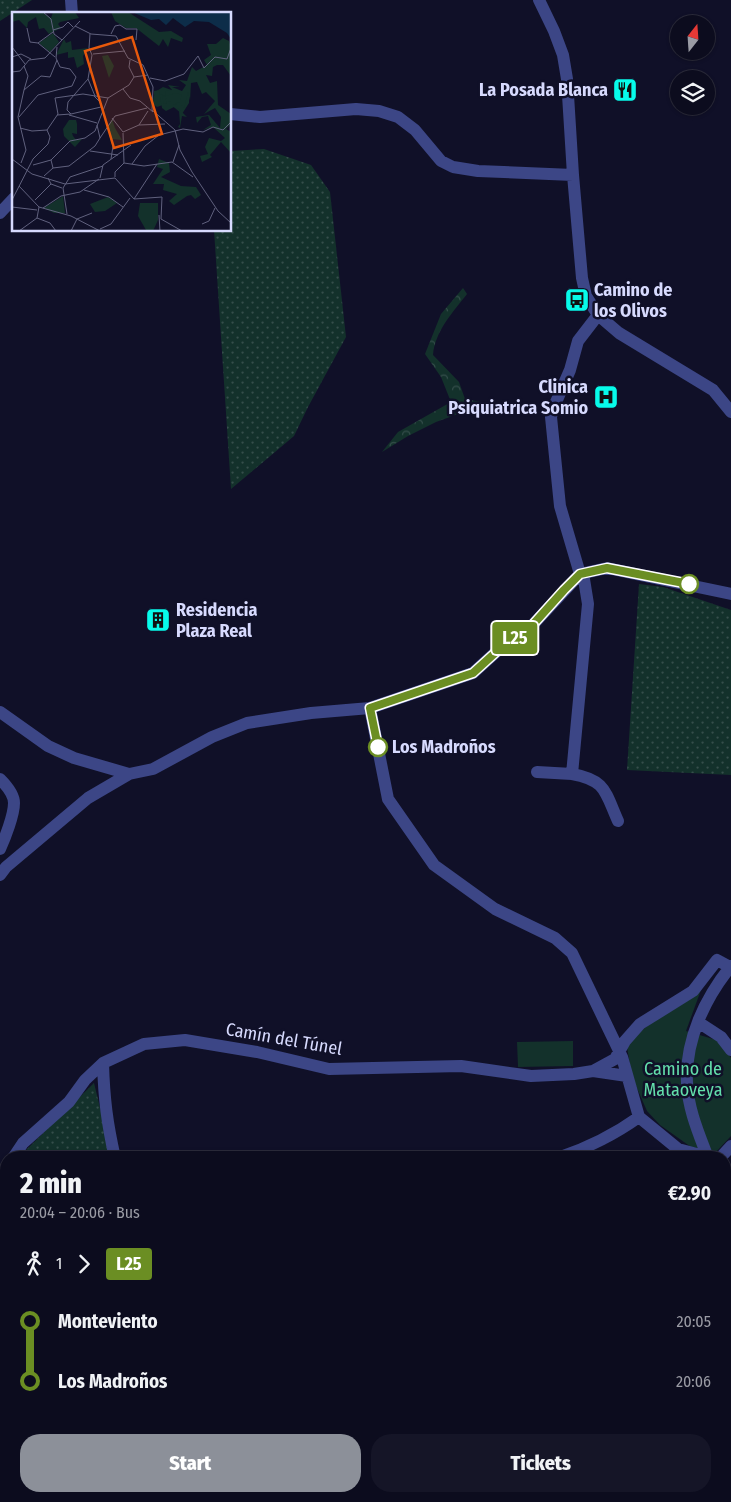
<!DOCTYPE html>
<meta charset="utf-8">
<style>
:root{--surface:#0c0c1e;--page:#151527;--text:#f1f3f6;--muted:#9a9ba4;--line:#2c2c3c;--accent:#8c9099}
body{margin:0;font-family:"Fira Sans Condensed",sans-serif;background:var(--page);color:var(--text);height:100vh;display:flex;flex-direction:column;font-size:19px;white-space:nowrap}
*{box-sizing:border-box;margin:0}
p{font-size:16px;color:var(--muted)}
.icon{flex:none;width:28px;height:28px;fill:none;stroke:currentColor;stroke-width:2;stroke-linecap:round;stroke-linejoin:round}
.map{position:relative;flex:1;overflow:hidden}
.side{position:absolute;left:0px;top:1151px;width:731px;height:351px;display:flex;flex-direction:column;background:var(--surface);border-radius:20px 20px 0 0;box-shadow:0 1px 4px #0004,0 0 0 1px var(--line)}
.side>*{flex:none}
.badge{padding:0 10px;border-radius:4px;font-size:18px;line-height:32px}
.needle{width:32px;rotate:17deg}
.controls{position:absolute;left:670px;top:15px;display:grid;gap:10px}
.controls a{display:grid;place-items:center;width:45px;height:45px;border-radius:50%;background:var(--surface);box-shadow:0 1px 4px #0004,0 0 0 1px var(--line);font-size:25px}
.map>.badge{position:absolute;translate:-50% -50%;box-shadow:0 0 0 2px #fff}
.legs{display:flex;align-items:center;gap:8px;height:55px;padding:0 20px;font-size:16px}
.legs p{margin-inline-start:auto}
.headline{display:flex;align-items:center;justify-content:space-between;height:85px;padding:0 20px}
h1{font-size:28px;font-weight:800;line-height:38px}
.button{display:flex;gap:10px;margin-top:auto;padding:10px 20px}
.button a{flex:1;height:58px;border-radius:20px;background:var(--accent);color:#fff;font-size:20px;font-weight:800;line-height:58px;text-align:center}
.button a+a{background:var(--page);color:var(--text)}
ul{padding:0 20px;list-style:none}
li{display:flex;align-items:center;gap:18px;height:60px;font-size:19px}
li i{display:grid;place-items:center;width:8px;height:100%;margin:0 6px;background:currentColor}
li i::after{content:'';width:12px;height:12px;margin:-6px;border:4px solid;border-radius:50%;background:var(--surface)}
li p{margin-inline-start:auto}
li:first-child i{background:linear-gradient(#0000 50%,currentColor 0)}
li:last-child i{background:linear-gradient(currentColor 50%,#0000 0)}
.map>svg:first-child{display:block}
</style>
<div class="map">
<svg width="731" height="1502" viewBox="0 0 731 1502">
<defs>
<pattern id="grass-dots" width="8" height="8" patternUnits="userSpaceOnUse" patternTransform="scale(1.25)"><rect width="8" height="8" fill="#13312b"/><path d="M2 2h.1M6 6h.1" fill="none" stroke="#354e4b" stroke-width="1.8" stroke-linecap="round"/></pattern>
<pattern id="forest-crowns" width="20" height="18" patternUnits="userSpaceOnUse" patternTransform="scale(1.25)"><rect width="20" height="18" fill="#13312b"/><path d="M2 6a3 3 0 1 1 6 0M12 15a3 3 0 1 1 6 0" fill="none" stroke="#354e4b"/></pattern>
</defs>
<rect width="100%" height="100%" fill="#101028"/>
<path fill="url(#grass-dots)" d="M0 0H32L0 21Z
M264 149 311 165 330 192 346 337 308 407 294 436 231 489 214 230H230V151Z
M639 584 663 587 731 610V775L627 770Z
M94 1083 112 1157 20 1158 24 1152Z"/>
<path fill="url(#forest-crowns)" d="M463 288 467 294C453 312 435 331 433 355L459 382 465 399 514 408 524 414 495 413 472 409 436 422 408 436 382 452 398 432 451 402 441 377 425 354 441 314Z"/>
<path fill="#13312b" d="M701 990 686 1031 720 1041 731 1058V1136L716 1152 691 1147 660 1125 647 1111 632 1077 627 1047C648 1017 676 1013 701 990Z
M573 1041V1066L518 1067 517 1042Z"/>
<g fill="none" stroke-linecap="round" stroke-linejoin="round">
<path stroke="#3c4686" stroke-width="12" d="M71 0 72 14
M539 0 554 31 563 55 567 79 573 175 582 278 586 296 598 315 619 333 713 390 731 412
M230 114 260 117 356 109 379 111 398 117 415 130 441 161 453 167 478 171 573 175
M0 213 14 198
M580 574 560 506 551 417 553 409 570 370 578 341 598 315
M370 708 388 799 434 865 495 909 555 938 572 953 622 1057 639 1117 678 1149 708 1157
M0 712 48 746 74 758 129 774
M537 772 572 774 588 604 583 573
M572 774C606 780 605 792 618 821
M0 779C6 785 14 794 14 803 14 815 5 838 0 849
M0 875 6 867 88 798 129 774 153 769 212 737 247 723 311 713 370 708 473 673 506 643 528 630 580 574 607 568 731 594
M698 1022 721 1037 731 1050
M103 1063C104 1098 107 1123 115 1158
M593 1071 615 1059 625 1041 640 1024 693 991 717 960 730 967
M13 1158 23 1143 69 1102 85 1080 103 1063 144 1044 185 1040 257 1052 329 1069 461 1066 531 1076 574 1074 593 1071 627 1076
M558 1158C587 1148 614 1135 639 1117
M708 1158C699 1134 688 1109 687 1083 685 1040 705 998 731 966
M720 1158 731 1146
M725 1197 731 1211
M725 1386 731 1388
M0 1393 2 1173
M107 1502 110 1496"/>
</g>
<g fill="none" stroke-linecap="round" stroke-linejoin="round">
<defs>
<path id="line-1" d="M378 747 370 708 473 673 506 643 528 630 564 590 580 574 607 568 689 584"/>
</defs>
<use href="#line-1" stroke="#fff" stroke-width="11"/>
<use href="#line-1" stroke="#6b8e23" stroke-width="8"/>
</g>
<defs>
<symbol id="restaurant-square" viewBox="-11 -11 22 22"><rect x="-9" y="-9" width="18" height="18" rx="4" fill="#07fbea" stroke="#101028"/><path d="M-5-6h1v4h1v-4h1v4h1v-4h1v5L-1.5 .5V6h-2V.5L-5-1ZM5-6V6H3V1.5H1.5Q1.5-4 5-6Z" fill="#111"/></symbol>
<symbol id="bus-square" viewBox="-11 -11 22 22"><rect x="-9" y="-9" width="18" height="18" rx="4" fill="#07fbea" stroke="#101028"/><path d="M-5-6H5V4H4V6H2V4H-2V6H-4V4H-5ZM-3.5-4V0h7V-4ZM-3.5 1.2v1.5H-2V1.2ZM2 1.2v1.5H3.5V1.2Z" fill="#111"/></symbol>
<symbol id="hospital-square" viewBox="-11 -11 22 22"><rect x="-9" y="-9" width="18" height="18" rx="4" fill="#07fbea" stroke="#101028"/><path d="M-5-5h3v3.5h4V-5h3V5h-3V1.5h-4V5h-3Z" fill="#111"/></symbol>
<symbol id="building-square" viewBox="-11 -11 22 22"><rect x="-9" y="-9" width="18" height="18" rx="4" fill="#07fbea" stroke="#101028"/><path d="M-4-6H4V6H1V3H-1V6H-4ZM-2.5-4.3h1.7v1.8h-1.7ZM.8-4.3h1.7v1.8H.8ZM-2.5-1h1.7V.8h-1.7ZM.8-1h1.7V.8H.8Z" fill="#111"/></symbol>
</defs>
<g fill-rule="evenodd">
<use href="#restaurant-square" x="611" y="76" width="28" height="28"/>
<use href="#bus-square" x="563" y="286" width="28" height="28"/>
<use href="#hospital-square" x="592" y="383" width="28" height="28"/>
<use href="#building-square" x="144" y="606" width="28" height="28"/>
</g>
<g fill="#fff" stroke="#6b8e23" stroke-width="2.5">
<circle cx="689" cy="584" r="9"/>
<circle cx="378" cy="747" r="9"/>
</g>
<g text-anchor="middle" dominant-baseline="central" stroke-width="5" stroke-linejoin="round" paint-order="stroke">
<g font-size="18" font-weight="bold" fill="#d7dafe" stroke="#101028" text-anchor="end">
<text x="608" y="90">La Posada Blanca</text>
<text x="594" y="290" text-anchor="start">Camino de<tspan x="594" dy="21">los Olivos</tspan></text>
<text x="588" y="387">Clinica<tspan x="588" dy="21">Psiquiatrica Somio</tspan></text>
<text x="176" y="610" text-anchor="start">Residencia<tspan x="176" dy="21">Plaza Real</tspan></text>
</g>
<g font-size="18" font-weight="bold" fill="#d7dafe" stroke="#101028" text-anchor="start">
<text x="392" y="747">Los Madroños</text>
</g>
<g font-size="18" fill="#d7dafe" stroke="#101028">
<text transform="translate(284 1039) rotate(10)">Camín del Túnel</text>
</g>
<g font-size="18" fill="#63deab" stroke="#101028">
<text x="683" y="1069">Camino de<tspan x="683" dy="21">Mataoveya</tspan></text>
</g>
</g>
<g transform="translate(12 12)">
<rect width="219" height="219" fill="#101028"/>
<path d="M0 0H30L39 6 41 0H63L67 6 48 10 46 12 49 16 37 22 32 16 27 17 24 5 16 10 15 16 7 8 0 10ZM41 21 47 30 38 40 27 31ZM52 27 54 31 59 29 60 38 76 36 71 44 72 52 65 56 62 45 56 46V40L44 43ZM96 43 102 54 97 66 90 44ZM151 75 171 82 177 78V91L170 102 157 91 145 95 140 91 143 80ZM100 107 103 116 110 128 100 127 96 115ZM51 184 53 201H42L32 196ZM96 185 105 191 93 199 83 200 78 192ZM128 191H146V208L141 219 134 218 126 204Z" fill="#13312b"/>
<path d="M99 0H116L147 20 159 19 171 26 170 30 159 26 156 35 151 27 147 34 124 16H114L103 9ZM211 26 217 29 219 36V64L211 53H205L201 55 200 64 194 63 198 71 205 69 206 93 219 102V112L214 117 219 120V141L209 130 198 143 200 145 190 150 188 144 196 142 193 135 197 126 209 129 213 126 201 115 191 118 199 113 196 104 190 105 185 111 184 105 197 103 208 116 209 105 203 96 192 102 203 89 194 80 190 82 185 70 179 71 178 89 176 80 172 96 167 90 163 93 175 105 170 104 168 116 166 115 168 112 167 98 162 95 154 99 150 96 147 78 142 84V79L148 78V82L153 84 154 79 160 78 156 73 168 75H160L170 79 174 73 167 68 175 69 180 55 184 59 195 53 192 48 199 43 195 32H204ZM164 81 170 83 168 88 162 93 153 86 155 91 152 92 150 85ZM57 108H64L65 112V122L60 121 61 124 64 128 70 127 63 135 52 124 51 117ZM147 147 157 151 158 160 149 165 169 174 184 175 189 183 183 187 179 183 175 184 162 193 157 189 165 182 151 178 152 172H141L151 157 145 155Z" fill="#13312b" fill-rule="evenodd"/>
<path d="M120 0H219V27L215 21 197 10 182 9 173 15 161 6 154 13 147 7 139 8Z" fill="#0d2d49"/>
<path fill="none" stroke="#60617e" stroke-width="1" d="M31 0 39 7 42 22 50 28M63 14 79 22 104 24 116 46 131 53 141 75 140 98 163 118 168 138 180 160 206 199 219 211M15 16 18 30 26 31 43 45M41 18 51 15 56 10 61 15M78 22 77 36 80 43 76 67 83 84M99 22 103 14 108 13 114 17H125L124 28M26 31 41 20M0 35 13 52M81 42 113 39M0 45 9 42 19 47M118 48 117 55 122 65M12 54 16 64 12 78M0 60 8 59 17 48 33 46 68 9M138 66 153 69 172 62 186 44 192 56 203 45 215 47 219 36M111 77 118 86 128 89 141 100M59 102 89 95V91L82 84M45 103 59 102 55 98 56 90 76 67M57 103 85 111M7 105 26 83 60 74 64 65 58 57 48 55 44 46 45 35M100 106 111 120M127 113 136 99M8 116 20 119 35 118 46 102 43 86 71 82 96 86M96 116 101 134 99 147M111 120 127 113 153 112M111 121 112 151M88 126 103 104 135 96M78 139 106 143M0 147 20 162 53 172 103 166 122 187 150 185 149 207 170 219M161 150 167 133M9 151 14 138 6 105 12 78 29 64 38 65 45 48M120 152 133 134 147 123 171 117 191 120 201 115 211 118 219 110M21 153 39 148M41 156 39 148 58 129 73 126 83 119 96 86 117 73 122 65 136 63M32 164 41 156 57 154 83 134 88 126 85 113M103 165V160L112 151 132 154 160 150 181 165M36 166 39 172 50 176M88 166 91 153 119 133M7 174 27 195M72 178 97 185 111 195M122 187 145 152M0 188 21 147 36 132 38 125 35 118M23 188 39 172M0 195 25 198M27 195 59 204 88 219M31 196 49 184 68 180 87 167M55 202 51 176 58 165 91 154M147 203 148 219M25 206 38 211 44 219M190 212 197 209 203 196M88 217 99 212 118 186M7 219 25 206 27 195M59 219 65 207 80 201"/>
<path fill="#e8590c" fill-opacity="0.15" stroke="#e8590c" stroke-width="2.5" d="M120 25 150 122 102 136 73 39Z"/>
<rect width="219" height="219" fill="none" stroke="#d7dafe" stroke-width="2.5"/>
</g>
</svg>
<div class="controls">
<a><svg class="needle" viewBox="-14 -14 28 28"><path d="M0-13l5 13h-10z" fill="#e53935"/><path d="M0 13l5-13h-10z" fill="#9a9ba4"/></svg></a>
<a><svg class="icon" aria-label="layers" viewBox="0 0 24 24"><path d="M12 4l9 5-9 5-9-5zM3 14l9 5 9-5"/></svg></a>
</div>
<b class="badge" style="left:515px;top:638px;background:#6b8e23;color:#fff">L25</b>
<section class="side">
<div class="headline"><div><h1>2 min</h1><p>20:04 – 20:06 · Bus</p></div><b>€2.90</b></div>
<div class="legs"><svg class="icon" aria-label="walk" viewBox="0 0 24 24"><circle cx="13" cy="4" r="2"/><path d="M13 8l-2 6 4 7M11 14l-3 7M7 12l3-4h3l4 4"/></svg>1<svg class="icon" aria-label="forward" viewBox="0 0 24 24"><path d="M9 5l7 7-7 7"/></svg><b class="badge" style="background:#6b8e23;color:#fff">L25</b></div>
<ul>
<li><i style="color:#6b8e23"></i><b>Monteviento</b><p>20:05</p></li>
<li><i style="color:#6b8e23"></i><b>Los Madroños</b><p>20:06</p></li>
</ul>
<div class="button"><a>Start</a><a>Tickets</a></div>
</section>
</div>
